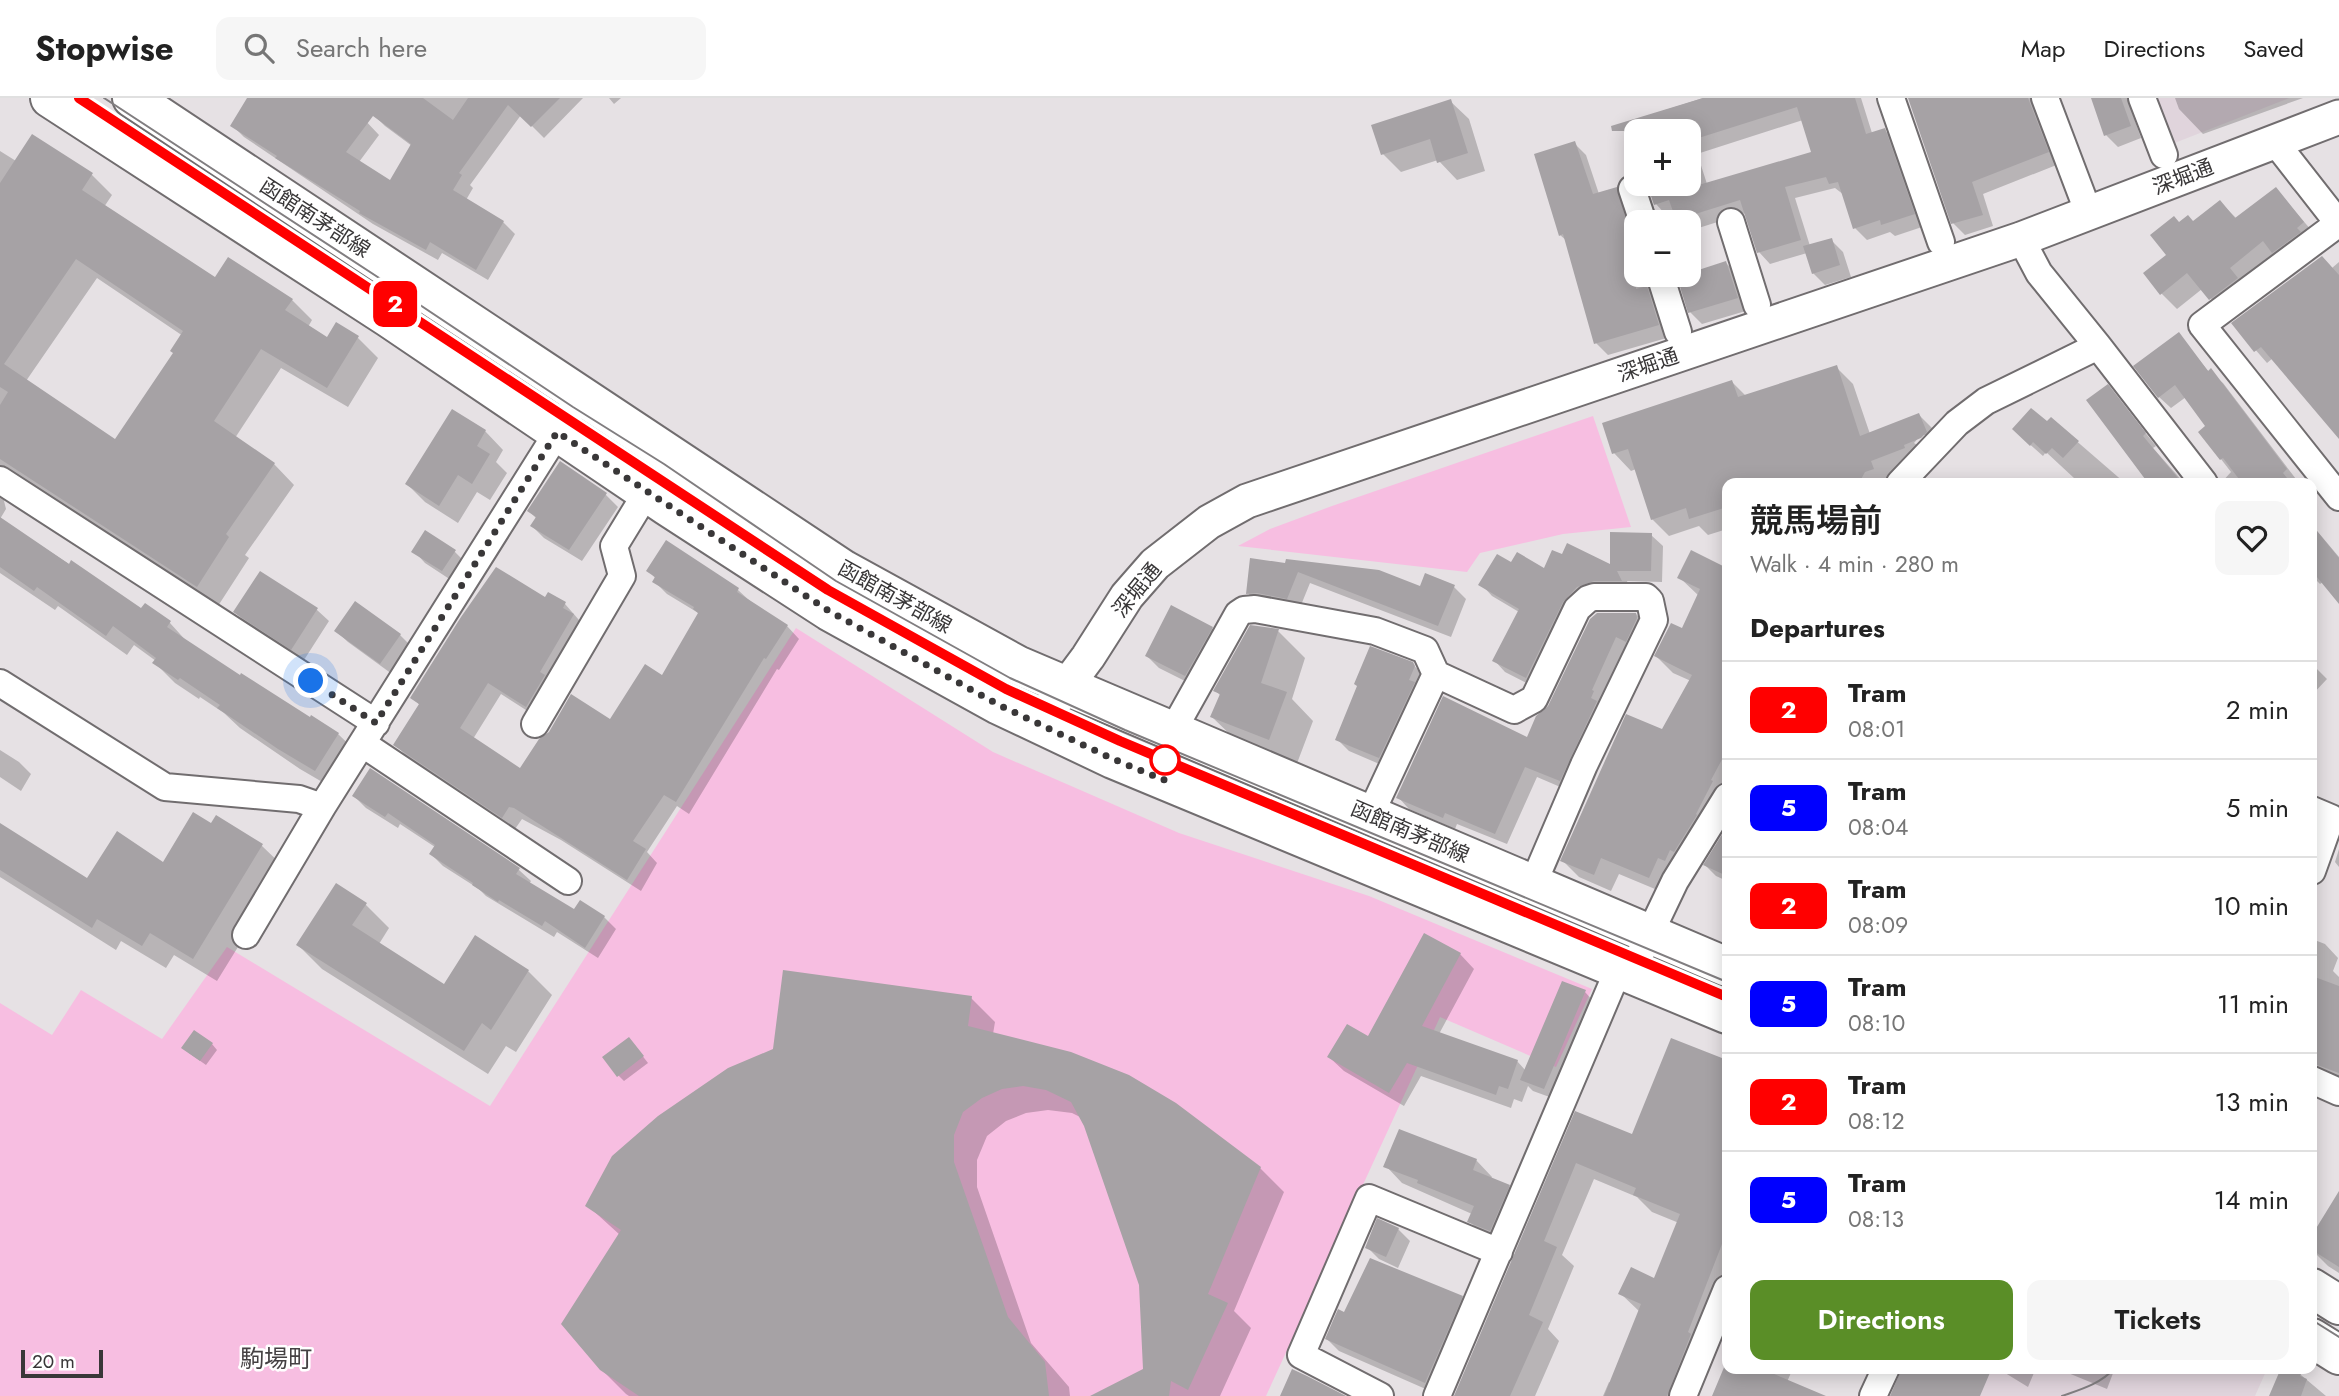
<!DOCTYPE html>
<meta charset="utf-8">
<style>
:root{--surface:#fff;--page:#f6f6f6;--text:#222;--muted:#767676;--line:#e0e0e0;--accent:#5a8e27}
body{margin:0;font-family:Jost,"Noto Sans JP",sans-serif;background:var(--page);color:var(--text);height:100vh;display:flex;flex-direction:column;font-size:26px;white-space:nowrap}
*{box-sizing:border-box;margin:0}
p{font-size:23px;color:var(--muted)}
.icon{flex:none;width:38px;height:38px;fill:none;stroke:currentColor;stroke-width:2;stroke-linecap:round;stroke-linejoin:round}
.map{position:relative;flex:1;overflow:hidden}
.side{position:absolute;left:1722px;top:380px;width:595px;height:896px;display:flex;flex-direction:column;background:var(--surface);border-radius:14px;box-shadow:0 4px 18px #0003}
.side>*{flex:none}
.badge{padding:0 14px;border-radius:10px;font-size:24px;line-height:46px}
.controls{position:absolute;left:1624px;top:21px;display:grid;gap:14px}
.controls a{display:grid;place-items:center;width:77px;height:77px;border-radius:14px;background:var(--surface);box-shadow:0 4px 18px #0003;font-size:35px}
.scale{position:absolute;left:21px;bottom:18px;width:82px;box-sizing:border-box;padding-left:7px;border:4px solid #393738;border-top:0;font-size:19px;line-height:24px;white-space:nowrap;color:#393738;-webkit-text-stroke:5px #fff;paint-order:stroke}
.you{position:absolute;width:35px;height:35px;margin:-18px;border:5px solid #fff;border-radius:50%;background:#1a73e8;box-shadow:0 0 0 10px #1a73e833}
.map>.badge{position:absolute;translate:-50% -50%;box-shadow:0 0 0 4px #fff}
h2{padding:0 28px;font-size:26px;line-height:63px}
.round{display:grid;place-items:center;flex:none;width:74px;height:74px;border-radius:14px;background:var(--page)}
.overview{display:flex;align-items:center;justify-content:space-between;height:119px;padding:0 28px}
h1{font-size:33px;font-weight:600;line-height:52px}
.primary-button{display:flex;gap:14px;margin-top:auto;padding:14px 28px}
.primary-button a{flex:1;height:80px;border-radius:14px;background:var(--accent);color:#fff;font-size:28px;font-weight:600;line-height:80px;text-align:center}
.primary-button a+a{background:var(--page);color:var(--text)}
ul{padding:0;list-style:none}
li{display:flex;align-items:center;gap:21px;height:98px;padding:0 28px;border-top:2px solid var(--line)}
li div{flex:1}
li b{display:block;font-size:26px}
li em{font-style:normal}
li .badge{min-width:77px;font-weight:700;text-align:center}
header{display:flex;align-items:center;gap:42px;box-sizing:border-box;height:98px;padding:0 35px;background:var(--surface);border-bottom:2px solid var(--line)}
header strong{font-size:33px}
nav{display:flex;gap:38px;margin-inline-start:auto;font-size:24px}
.search{width:490px;height:63px;background:var(--page);display:flex;align-items:center;gap:18px;box-sizing:border-box;padding:0 24px;border-radius:14px;color:var(--muted);font-size:26px}
.map>svg:first-child{display:block}
</style>
<header>
<strong>Stopwise</strong>
<div class="search"><svg class="icon" aria-label="search" viewBox="0 0 24 24"><circle cx="10" cy="10" r="6"/><path d="M15 15l6 6"/></svg>Search here</div>
<nav><a>Map</a><a>Directions</a><a>Saved</a></nav>
</header>
<div class="map">
<svg width="2339" height="1298" viewBox="0 0 2339 1298">
<rect width="100%" height="100%" fill="#e6e1e4"/>
<path fill="#e0d4dc" d="M2154 0H2289L2172 46Z
M1942 1271H2267L2255 1298H1930Z"/>
<path fill="#f7bee1" d="M1593 318 1631 429 1563 436 1480 455 1467 474 1238 448 1270 431 1332 408Z
M796 530 993 654 1179 735 1369 798 1592 891 1556 969 1440 919 1266 1298H0V905L52 937 81 892 162 941 227 849 490 1008Z"/>
<path fill="#0003" fill-rule="evenodd" d="M250 0H344L379 37 359 64 391 84 412 48 385 28 373 16 385 0H583L544 40 521 17 470 87 473 90 466 102 503 124 515 136 488 182 442 155 438 162 373 126 244 39 232 27Z
M609 0H621L614 6Z
M1703 0H1861L1872 35 1884 32 1896 43 1925 128 1895 138 1890 134 1867 142 1855 130 1844 97 1835 90 1795 100 1810 148 1831 142 1843 154 1851 179 1825 187 1813 175 1807 155 1770 166 1759 154 1746 115 1689 133V124H1680L1675 115 1667 118 1656 106 1648 86H1689V33H1636V72L1622 26ZM1803 22 1813 55 1707 86 1698 58 1700 55Z
M1910 0H2034L2059 66 1983 96 1993 128 1965 137 1953 125Z
M2092 0H2127L2141 40 2118 49 2106 37Z
M2175 0H2303L2203 36 2179 11Z
M1450 3 1469 21 1485 73 1457 82 1438 62 1401 74 1383 56Z
M1574 45 1586 57 1599 96 1616 91 1628 103 1636 131V177H1656L1670 239 1608 257 1596 245 1567 143 1560 137Z
M0 53 16 63 92 77 112 97 104 109 216 181 292 202 312 222 308 229 327 241 358 240 378 260 348 309 281 270 235 340 274 366 294 387 245 457 249 460 218 508 6 395 4 403 6 411 0 421ZM97 180 183 238 175 256 115 344 26 283Z
M2276 91 2318 140 2226 216 2202 191 2177 211 2161 195 2168 157 2180 126 2193 125 2220 104 2237 121Z
M2339 164V338L2273 260 2267 265 2233 226 2332 170Z
M1726 165 1738 177 1749 212 1702 226 1690 214Z
M2179 237 2209 274 2223 285 2299 385H2221L2231 374 2200 334 2208 329 2186 299 2171 310 2159 299Z
M1836 269 1853 286 1870 336 1919 317 1936 334 1921 367 1880 383 1883 385H1727V431L1708 437 1699 428 1669 438 1652 421 1636 371 1631 373 1614 355 1604 326 1732 284 1746 298ZM1921 337H1926L1917 347 1914 345Z
M2108 289 2156 348 2153 350 2184 385H2150Z
M2051 321 2125 385H2072L2074 380 2046 354 2043 358 2026 343Z
M485 333 503 352 496 364 507 375 490 402 477 394 458 425 425 404 407 386Z
M560 366 606 397 618 409 582 463 544 440 532 428 537 421 529 413Z
M0 421 141 513 145 507 170 525 189 546 310 621 338 636 359 656 336 692 300 671 240 630 224 615 200 599 199 601 175 585 155 565 156 563 134 547 127 557 58 508 55 512 0 475Z
M2312 427 2339 459V503L2323 484 2320 486 2312 478Z
M1651 437 1663 448 1662 484 1627 483 1632 494 1601 495 1538 591 1505 574 1494 562 1519 514 1492 498 1481 486 1512 467 1544 473 1611 468Z
M414 453 455 454 467 466 454 484 425 465Z
M1692 454 1727 472V706L1667 796 1619 776 1611 793 1579 779 1562 762 1663 634 1691 583 1673 575 1656 558 1683 532 1699 498 1679 479Z
M1252 462 1421 490 1454 489 1466 501 1451 539 1310 485 1299 512 1259 507 1248 495Z
M648 472 738 492 751 504 787 528 799 541 779 572 777 571 689 716 677 708 647 754 657 765 641 793 561 742 522 721 515 731 408 660 396 647 420 607 412 600 546 502 565 506 586 530 540 621 501 596 473 641 521 673 611 624 663 580 700 516 667 496 654 483 656 481Z
M261 475 317 512 329 523 304 562 247 526 235 514Z
M356 505 400 537 412 549 392 576 348 544 336 533Z
M1636 516 1648 528 1572 694 1537 679 1507 746 1457 726 1455 731 1409 711 1398 699 1528 641 1538 619Z
M1212 530 1224 542 1197 589 1159 570 1147 558Z
M1278 533 1305 560 1292 601 1313 623 1296 668 1240 646 1212 619 1221 598 1215 592Z
M1412 566 1425 578 1391 671 1349 653 1337 641Z
M2312 566 2327 581 2312 597Z
M0 652 19 664 31 676 21 693 0 679Z
M370 672 519 772 531 783 529 786 575 813 581 805 604 819 616 831 598 860 557 834 554 839 486 798 479 791 443 768 431 756 435 749 400 726 398 730 366 710 354 698Z
M217 720 262 748 286 771 217 883 174 857 166 870 121 843 116 852 0 779V727L88 783 163 766 212 727Z
M1727 732V783L1716 778 1705 767Z
M2339 751V769L2335 764Z
M365 806 389 830 379 846 445 888 528 873 552 897 516 954 506 948 488 976 322 871 298 847Z
M2312 841 2325 846 2338 860 2333 873 2339 879V983L2323 977 2312 966Z
M1460 856 1474 871 1439 936 1517 963 1526 973 1585 894 1595 905 1555 1001 1533 993 1528 988 1522 1004 1514 1001 1511 1010 1421 978 1404 1008 1344 973 1329 959 1369 940Z
M971 900 995 924 993 936 1260 1070 1284 1094 1234 1213 1251 1230 1220 1298H1094L1145 1273 1141 1187 1082 1020 1072 1015 1048 1012 1026 1015 1006 1023 987 1038 977 1062V1089L1031 1245 1069 1289 1070 1298H629L626 1296 601 1271 620 1137 587 1107Z
M1672 942 1727 964V1196L1688 1298H1603L1609 1284 1611 1285 1640 1214 1620 1195 1655 1182 1679 1125 1652 1114 1637 1099 1594 1081 1562 1157 1574 1168 1548 1231 1559 1243 1535 1298H1456L1576 1015 1633 1038Z
M212 946 217 952 206 967 189 955Z
M634 947 648 965 624 983 618 977Z
M1476 1062 1492 1079 1491 1081 1509 1088 1525 1105 1507 1148 1486 1140 1469 1123 1472 1116 1402 1085 1386 1068Z
M2339 1096V1175L2328 1168 2312 1152V1140Z
M1398 1131 1410 1143 1398 1170 1379 1161 1367 1149Z
M1462 1199 1473 1211 1437 1296 1339 1253 1327 1241 1345 1216Z
M1727 1267V1270H1793L1784 1291 1823 1298H1721L1718 1288Z
M1859 1270H1890L1883 1281Z
M1997 1270H2036L2028 1289Z
M2056 1270H2115L2107 1291Z
M2286 1270 2301 1277 2326 1298H2271Z"/>
<path fill="#a6a2a5" fill-rule="evenodd" d="M247 0H423L453 22 468 0H560L531 29 508 7 459 75 462 77 453 92 504 123 476 172 430 144 426 152 359 115 360 113 275 60 277 58 230 28ZM373 18 411 46 390 82 346 54Z
M1703 0H1855L1866 36 1885 30 1915 116 1881 127 1880 122 1853 131 1838 84 1829 86 1826 79 1785 89 1801 142 1757 155 1740 102 1676 122 1669 102 1654 107 1647 86H1702L1811 54 1797 9 1689 43V33H1612L1611 28Z
M1908 0H2028L2049 54 1972 84 1983 117 1951 126Z
M2091 0H2121L2131 28 2104 38Z
M1451 1 1468 55 1437 65 1430 41 1381 57 1371 27Z
M32 36 93 75 82 92 215 179 228 159 293 201 285 212 327 239 336 224 359 238 327 290 261 251 214 323 275 365 226 436 229 439 197 489 0 361V307L8 294 0 289V85ZM76 161 183 233 170 253 173 255 115 341 4 266Z
M1575 43 1593 96 1617 89 1628 129 1636 138V191L1647 188 1659 227 1594 246 1563 136 1559 138 1534 56Z
M2276 89 2304 124 2297 130 2301 134 2272 155 2263 143 2230 170 2238 180 2209 202 2187 175 2160 197 2143 175 2166 157 2150 137 2174 118 2179 124 2188 117 2193 123 2220 102 2235 120Z
M1832 140 1840 167 1812 176 1803 148Z
M2322 158 2339 177V341L2261 249 2254 254 2231 225Z
M1726 163 1738 200 1688 215 1677 179Z
M2179 234 2208 273 2211 270 2287 371 2283 375 2291 385H2242L2223 360 2220 362 2198 334 2205 328 2175 287 2158 300 2133 268Z
M1837 267 1860 338 1919 315 1927 334 1921 340 1904 347 1905 350 1871 363 1874 371 1865 374 1859 385H1727V409L1689 421 1686 410 1651 422 1628 351 1612 356 1602 325 1732 282 1738 299Z
M2108 286 2146 335 2143 338 2182 385H2148L2086 302Z
M2031 310 2047 323 2051 319 2079 343 2063 360 2052 350 2046 356 2033 344 2030 348 2012 331Z
M452 311 486 332 477 348 490 356 472 386 458 377 439 408 405 386Z
M560 363 607 395 569 452 530 428 536 419 527 413Z
M0 419 69 466 71 462 141 510 145 505 171 523 167 529 240 577 241 575 310 619 311 617 339 635 315 673 278 651 217 610 220 607 180 580 178 582 152 565 156 560 113 528 106 538 37 489 34 493 0 469Z
M2312 427 2339 460V506L2312 473Z
M425 432 456 452 442 473 411 454Z
M1610 434 1652 435 1651 473H1617L1622 483H1594L1577 489 1563 504 1526 580 1492 563 1519 511 1478 487 1497 456 1511 464 1517 454 1544 470 1552 452 1562 456 1567 445 1610 466Z
M666 442 739 490 737 494 788 527 766 561 764 560 676 704 664 697 633 743 646 751 627 782 514 710 509 709 502 720 393 647 419 606 410 600 461 519 496 469 545 499 548 494 566 504 563 510 574 516 540 574 545 577 526 609 488 585 460 630 520 670 539 641 549 634 571 596 610 621 645 566 662 577 698 515 693 511 694 509 652 484 655 479 646 473Z
M1691 452 1727 470V652L1711 682 1713 683 1696 716 1697 717 1674 754 1670 752 1665 763 1658 760 1649 780 1601 760 1594 777 1560 763 1626 616 1662 631 1692 577 1654 558 1671 525 1682 530 1700 491 1677 480Z
M1250 460 1285 465 1286 461 1379 472 1420 488 1425 475 1455 487 1438 528 1298 474 1287 501 1257 495 1246 496Z
M260 473 318 510 291 552 233 514Z
M355 503 401 536 380 566 334 533Z
M1171 507 1213 529 1185 578 1145 558Z
M1597 515H1636L1637 520 1626 544 1616 539 1592 592 1594 593 1591 600 1597 603 1560 683 1525 669 1495 736 1445 715 1443 720 1396 700 1443 598 1527 639 1536 618 1548 608 1590 521Z
M1250 527 1279 531 1261 585 1287 594 1269 642 1210 619 1220 596 1213 593Z
M1370 548 1413 564 1415 568 1409 582 1415 584 1379 660 1335 642 1357 588 1354 586Z
M370 670 520 770 516 776 574 811 580 802 605 818 585 850 545 823 542 828 499 802 498 804 472 787 473 785 429 756 435 747 388 715 385 719 352 698Z
M193 714 211 725 216 717 263 746 193 861 150 835 142 848 97 821 92 830 0 772V725L87 780 117 733 163 764Z
M1726 730 1727 731V778L1703 767Z
M336 785 367 805 352 827 444 886 475 837 529 872 491 932 482 925 464 953 296 847Z
M1424 835 1461 855 1422 928 1518 962 1508 991 1499 988 1496 997 1407 965 1389 995 1327 959 1347 926 1368 938Z
M783 872 972 898 968 928 1071 954 1129 977 1176 1005 1261 1069 1208 1196 1228 1205 1188 1292 1171 1283 1169 1298H1090L1143 1271 1139 1187 1084 1028 1071 1004 1046 992 1023 988 1002 991 982 1000 963 1014 954 1037V1064L1008 1219 1045 1264 1049 1298H639L600 1272 561 1226 621 1132 585 1108 612 1058 658 1018 728 970 773 951Z
M2312 878 2339 888V975L2312 965Z
M1562 883 1586 892 1544 991 1520 982Z
M194 932 213 945 200 963 181 950Z
M629 939 644 958 617 979 602 959Z
M1671 940 1727 962V1133L1688 1234 1691 1236 1667 1298H1604L1641 1206 1618 1196 1631 1169 1654 1180 1680 1116 1633 1097 1636 1090 1576 1065 1544 1143 1557 1149 1529 1217 1543 1224 1510 1298H1454L1575 1013 1632 1036Z
M1399 1031 1477 1061 1473 1072 1510 1087 1490 1133 1467 1124 1474 1108 1417 1085 1418 1082 1383 1069Z
M2339 1093V1169L2312 1152V1137Z
M1377 1120 1399 1130 1386 1159 1365 1150Z
M1370 1160 1463 1198 1425 1285 1325 1241 1338 1211 1344 1214Z
M1725 1267 1727 1270H1760L1826 1298H1712Z
M1902 1270H1992L1980 1298H1890Z
M2281 1270H2304L2300 1278 2307 1281 2301 1298H2269Z
M1292 1271 1307 1278 1346 1298H1280Z"/>
<g fill="none" stroke-linecap="round" stroke-linejoin="round">
<defs>
<path id="minor" d="M1891 0 1941 144
M2045 0 2089 116
M2142 0 2164 57
M2275 44 2339 126
M1632 91 1643 124
M1731 124 1757 207
M2339 125 2202 227 2339 399
M1660 177 1678 234
M2098 248 2204 385
M0 382 376 625
M1900 385 1957 325 1986 303 2098 248 2039 175 2021 141
M0 585 165 689 299 701 322 709
M535 626 622 478 614 448 647 394
M1172 634 1238 516 1244 512 1255 511 1375 533 1425 552 1436 576
M363 646 568 783
M2312 712 2331 720 2312 773
M1370 717 1436 576 1514 612 1534 601 1577 511 1588 501 1594 499H1646L1650 503 1654 522 1584 667 1533 786
M246 837 322 709 581 297
M1631 875 1675 783 1727 699
M2312 982 2339 994
M1380 1298 1301 1257 1369 1100 1499 1154
M1437 1298 1619 870
M1683 1298 1727 1191
M1873 1298 1886 1270"/>
<path id="tertiary" d="M1038 626 1088 559 1127 498 1155 466 1209 424 1247 403 2021 141 2339 19"/>
<path id="primary" d="M50 0 389 220 667 408 829 513 999 607 1113 661 1727 916
M132 0 844 472 1017 567 1727 869
M2312 1190 2339 1207
M2312 1240 2339 1257"/>
</defs>
<use href="#minor" stroke="#716d6f" stroke-width="30"/>
<use href="#tertiary" stroke="#716d6f" stroke-width="37"/>
<use href="#primary" stroke="#716d6f" stroke-width="42"/>
<use href="#minor" stroke="#fff" stroke-width="26"/>
<use href="#tertiary" stroke="#fff" stroke-width="33"/>
<use href="#primary" stroke="#fff" stroke-width="38"/>
<path stroke="#817e80" stroke-width="2" d="M79 0 828 492 1005 591 1120 643 1727 899
M104 0 396 191 573 309 664 366 836 483 1010 580 1125 632 1727 884
M2312 1222 2339 1239
M2062 1298C2082 1291 2100 1286 2115 1270"/>
</g>
<g fill="none" stroke-linecap="round" stroke-linejoin="round">
<defs>
<path id="line" d="M79 0 828 492 1006 591 1120 643 1727 899"/>
</defs>
<use href="#line" stroke="#fff" stroke-width="16"/>
<use href="#line" stroke="#f00" stroke-width="10"/>
<path stroke="#393738" stroke-width="7" stroke-dasharray="0 12.6" d="M311 583 376 625 557 334 829 513 999 607 1113 661 1164 682 1165 662"/>
</g>
<circle fill="#fff" stroke="#f00" stroke-width="3.5" cx="1165" cy="662" r="14"/>
<g text-anchor="middle" dominant-baseline="central" stroke-width="5" stroke-linejoin="round" paint-order="stroke">
<g font-size="21" fill="#393738" stroke="#fff">
<text transform="translate(2183 79) rotate(-21)">深堀通</text>
<text transform="translate(315 120) rotate(33)">函館南茅部線</text>
<text transform="translate(1648 267) rotate(-19)">深堀通</text>
<text transform="translate(1137 492) rotate(-51)">深堀通</text>
<text transform="translate(895 499) rotate(29)">函館南茅部線</text>
<text transform="translate(1410 734) rotate(23)">函館南茅部線</text>
</g>
<g font-size="24" fill="#454143" stroke="#fff">
<text x="276" y="1260">駒場町</text>
</g>
</g>
</svg>
<div class="controls">
<a>+</a>
<a>−</a>
</div>
<div class="scale">20 m</div>
<div class="you" style="left:311px;top:583px"></div>
<b class="badge" style="left:395px;top:206px;background:#f00;color:#fff">2</b>
<section class="side">
<div class="overview"><div><h1>競馬場前</h1><p>Walk · 4 min · 280 m</p></div><a class="round"><svg class="icon" aria-label="heart" viewBox="0 0 24 24"><path d="M12 20l-8-8c-3-5 5-10 8-4 3-6 11-1 8 4z"/></svg></a></div>
<h2>Departures</h2>
<ul>
<li><span class="badge" style="background:#f00;color:#fff">2</span><div><b>Tram</b><p>08:01</p></div><em>2 min</em></li>
<li><span class="badge" style="background:#00f;color:#fff">5</span><div><b>Tram</b><p>08:04</p></div><em>5 min</em></li>
<li><span class="badge" style="background:#f00;color:#fff">2</span><div><b>Tram</b><p>08:09</p></div><em>10 min</em></li>
<li><span class="badge" style="background:#00f;color:#fff">5</span><div><b>Tram</b><p>08:10</p></div><em>11 min</em></li>
<li><span class="badge" style="background:#f00;color:#fff">2</span><div><b>Tram</b><p>08:12</p></div><em>13 min</em></li>
<li><span class="badge" style="background:#00f;color:#fff">5</span><div><b>Tram</b><p>08:13</p></div><em>14 min</em></li>
</ul>
<div class="primary-button"><a>Directions</a><a>Tickets</a></div>
</section>
</div>
